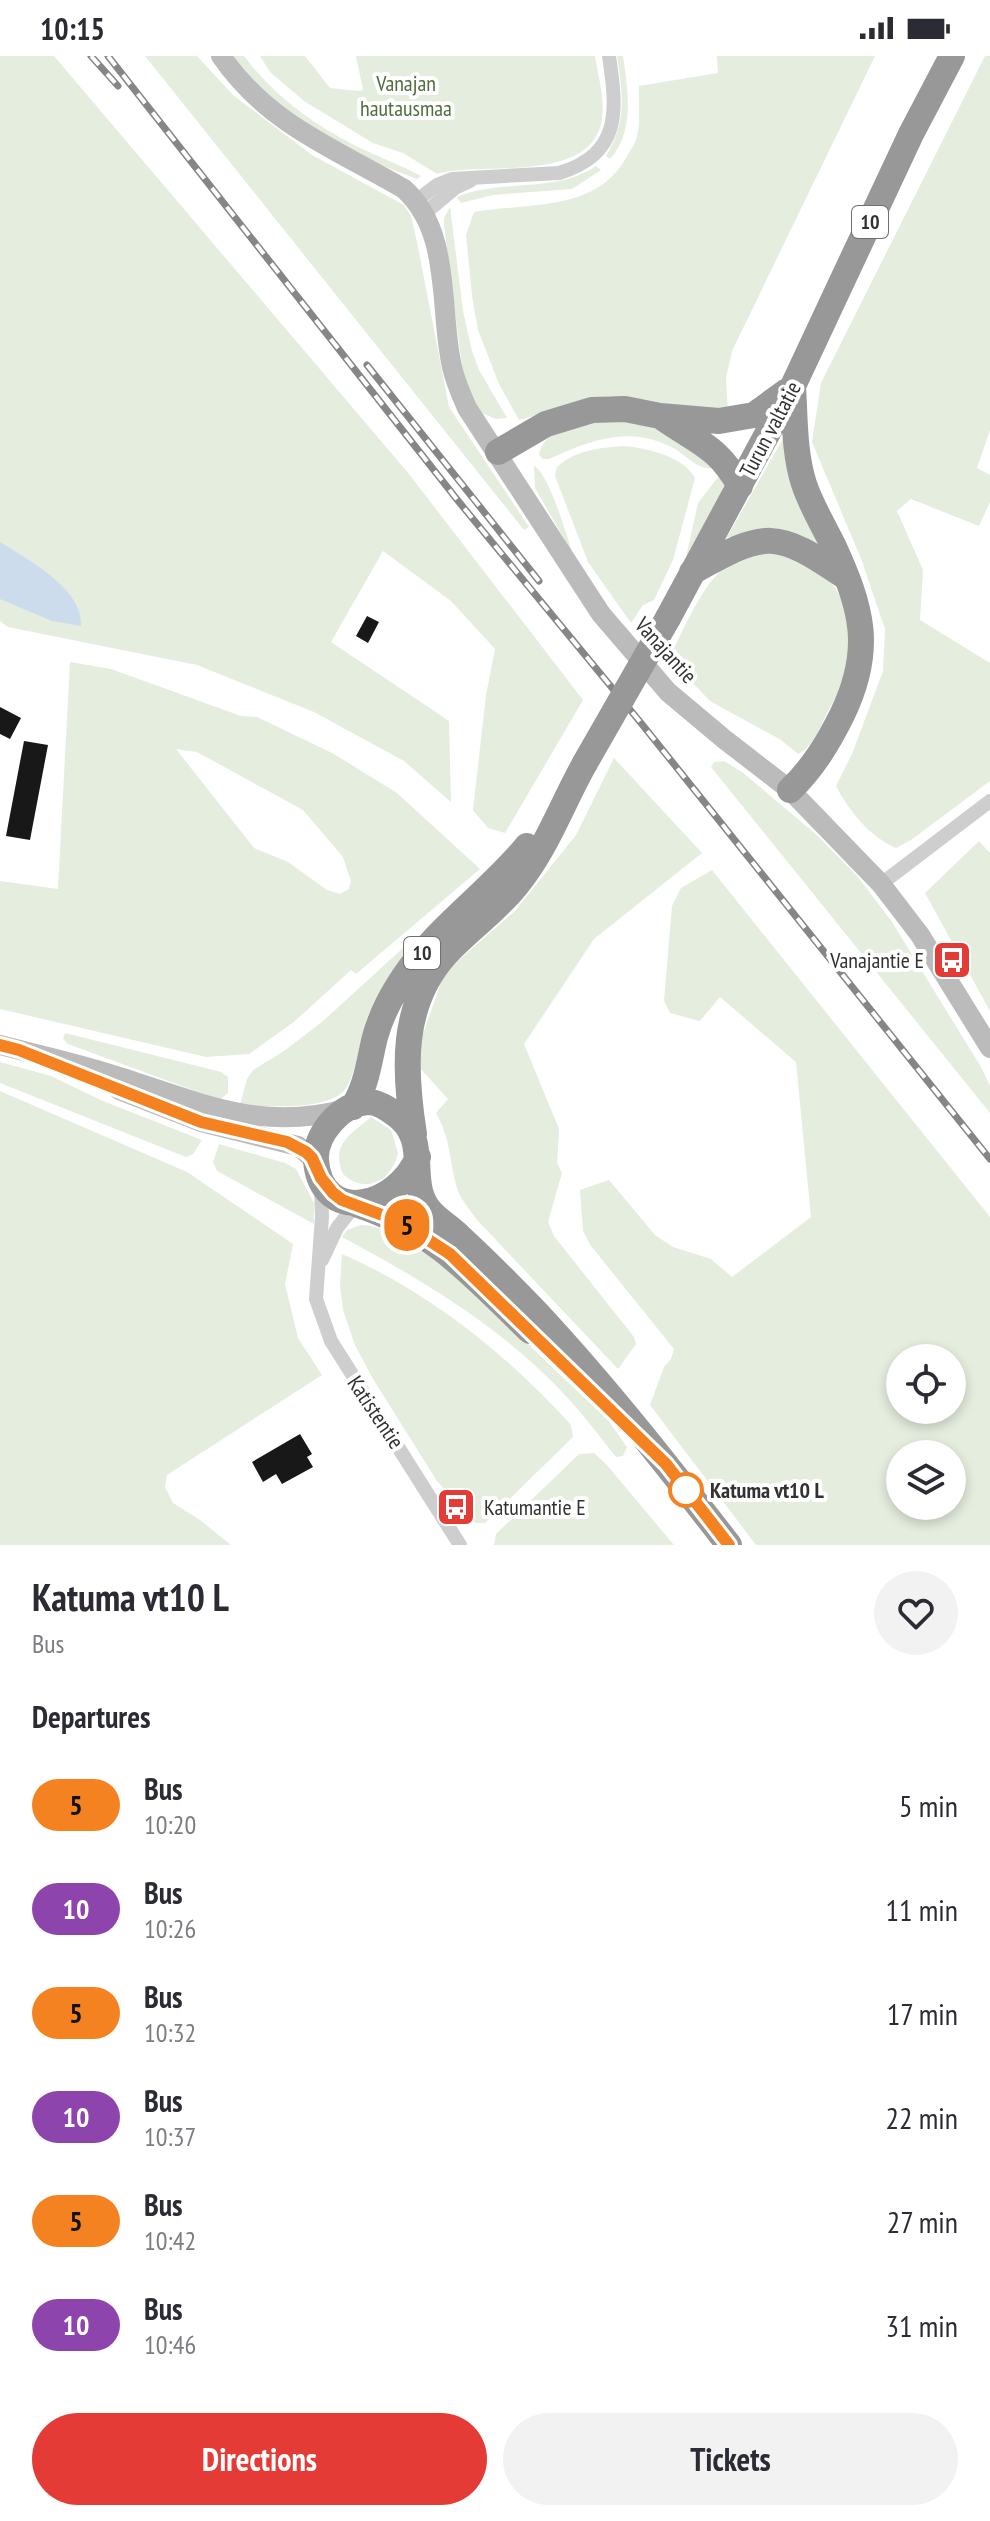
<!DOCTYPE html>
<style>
:root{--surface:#fff;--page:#f2f2f3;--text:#2b2b33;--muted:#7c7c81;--accent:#e53b36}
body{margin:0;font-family:"PT Sans Narrow",sans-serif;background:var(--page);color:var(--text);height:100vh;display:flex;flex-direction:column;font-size:30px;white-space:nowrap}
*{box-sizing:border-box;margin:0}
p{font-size:26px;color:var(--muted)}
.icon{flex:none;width:44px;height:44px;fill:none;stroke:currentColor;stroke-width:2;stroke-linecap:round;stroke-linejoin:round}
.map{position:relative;height:1489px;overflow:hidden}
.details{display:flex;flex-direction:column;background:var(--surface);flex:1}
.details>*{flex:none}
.badge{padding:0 16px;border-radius:26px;font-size:28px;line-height:52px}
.fabs{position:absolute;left:886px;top:1288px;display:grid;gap:16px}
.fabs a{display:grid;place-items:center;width:80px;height:80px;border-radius:50%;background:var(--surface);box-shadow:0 4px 12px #0003;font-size:40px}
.map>.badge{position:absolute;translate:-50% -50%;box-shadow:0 0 0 4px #fff}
h2{padding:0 32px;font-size:30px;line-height:72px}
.round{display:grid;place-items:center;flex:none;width:84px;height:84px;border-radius:42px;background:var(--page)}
.summary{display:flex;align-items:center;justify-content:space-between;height:136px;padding:0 32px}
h1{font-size:38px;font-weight:700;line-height:60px}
.action{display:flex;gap:16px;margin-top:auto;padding:16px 32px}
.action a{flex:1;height:92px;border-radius:48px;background:var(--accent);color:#fff;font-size:32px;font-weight:700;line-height:92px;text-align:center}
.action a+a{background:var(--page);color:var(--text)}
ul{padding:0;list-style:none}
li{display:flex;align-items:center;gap:24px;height:104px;padding:0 32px}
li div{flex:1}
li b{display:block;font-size:30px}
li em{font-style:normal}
li .badge{min-width:88px;font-weight:700;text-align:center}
.status{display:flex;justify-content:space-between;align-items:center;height:56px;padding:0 40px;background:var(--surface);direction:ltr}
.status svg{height:22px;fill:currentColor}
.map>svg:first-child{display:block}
</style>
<div class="status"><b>10:15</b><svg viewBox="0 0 49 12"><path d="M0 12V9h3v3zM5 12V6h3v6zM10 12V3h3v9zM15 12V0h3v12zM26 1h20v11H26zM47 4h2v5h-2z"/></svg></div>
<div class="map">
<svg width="990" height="1489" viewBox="0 0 990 1489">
<rect width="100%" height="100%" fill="#fff"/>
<path fill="#e5eddf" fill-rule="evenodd" d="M0 0H54L409 418 583 644 505 777 488 772 473 754 486 639 495 593 451 545 383 495 331 586 449 665 451 746 404 705 314 656 197 609 8 571 0 565Z
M145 0H197L233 39 312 99 404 149 411 160 417 186 449 351 529 471 524 474Z
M230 0H244C273 39 311 67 354 89 376 100 399 108 421 120L417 123 378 108 286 58Z
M260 0H305L330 32 359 35 363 34 356 0H595C598 20 605 42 602 62 594 129 481 105 437 118L403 97 373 87 304 45 270 16Z
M617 0H623C628 35 635 75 610 103L606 100C627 65 623 39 617 0Z
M717 0H875L732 295 726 322 728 357H690L609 340 519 364 499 328 478 274 472 240 466 179 474 156C527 147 596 156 626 102 630 95 636 87 637 80 641 65 638 46 639 30L718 17Z
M985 0H990V374L977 412 990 419V446L979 470 911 443 897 455 923 514 920 564 990 607V725L911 784 896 792C870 781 849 755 836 730L852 698 883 615 885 573 862 505 812 386 821 327Z
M596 110 601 114 572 133 493 139 461 147 457 141C503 122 554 138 596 110Z
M450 151 463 255 472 295 479 314 507 362 496 363 479 356 464 326 444 169V162Z
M633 362 678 380 713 412C697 414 687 400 675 393 631 368 590 384 549 403H543L539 399C546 363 605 364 633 362Z
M787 376 828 497 727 481Z
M623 390C647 392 683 400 695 422L673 504 654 544 643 549 631 567 588 506 555 420 557 411C576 394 599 392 623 390Z
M534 409C552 424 565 477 574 500L535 432Z
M722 416 725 427 721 438 686 501 698 447Z
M776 497C788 501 802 504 812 509 847 530 859 584 846 620 842 632 835 643 829 653 821 669 814 690 798 698L781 684 710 645 669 602C684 574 705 519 734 505 747 499 762 498 776 497Z
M70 606 111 613 241 660 257 661 334 698 397 737 480 813 356 918 351 914 295 965 249 998 206 1001 0 953V825L58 833ZM176 693 197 696 303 754 343 801 351 825 349 833 340 838 327 834 288 806 254 792Z
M614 702 702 797 594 883 524 988 559 1073 557 1107 562 1117 548 1166 554 1180 634 1281 636 1288 618 1313 478 1165C470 1154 461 1144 457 1132 449 1104 451 1083 436 1057L448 1043 420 1012 419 990 444 917 515 855 576 779Z
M724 705 742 716 818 780 858 821 892 866 981 1011 990 1030V1057L711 711 714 706Z
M979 785 990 797V955L925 837Z
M712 814 990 1161V1489H756L650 1349 664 1311 671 1303 674 1293 591 1190 583 1175 580 1134 609 1124 655 1179 673 1191 711 1203 732 1221 811 1161 796 1006 720 941 700 965 670 957 664 945 672 850 681 832ZM900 1302H952V1354H900ZM900 1398H952V1450H900Z
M403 892 407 896C391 916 378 936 368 960 361 977 355 1025 343 1036 321 1055 267 1050 240 1049L247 1023 253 1014 284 995 322 966Z
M65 977 221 1016 228 1021V1037L220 1044 68 988 63 983Z
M0 1006 51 1020 103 1045 202 1084 193 1098 186 1101 0 1027Z
M0 1035 187 1116 293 1188 285 1228 298 1282 322 1319 167 1419 165 1431 173 1447 200 1464 231 1489H0Z
M371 1061 391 1074 398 1097C392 1125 365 1139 343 1118 330 1088 351 1078 371 1061Z
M219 1088 285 1107 296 1113 314 1147V1168L217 1115 213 1106Z
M361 1169C418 1170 509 1270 550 1309 569 1328 589 1345 608 1364L627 1391 623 1400 616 1401C602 1384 589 1366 574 1349 510 1276 426 1226 342 1181L347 1174Z
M342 1198C428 1235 509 1300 571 1369L573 1381 485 1467H475L437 1425 373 1323 355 1289 343 1254 340 1229Z
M594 1397 606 1408 674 1489H494L496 1478 579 1398Z"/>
<path fill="#ccdced" d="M0 486C27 503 84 533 81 570L52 565 0 543Z"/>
<path fill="#181818" d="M367 560 379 566 368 587 356 580Z
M0 651 21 662 10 683 0 678Z
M24 685 48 689 30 784 6 780Z
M300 1378 312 1398 307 1401 313 1411 282 1428 276 1418 263 1426 252 1406Z"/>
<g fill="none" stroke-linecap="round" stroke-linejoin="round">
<path stroke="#cecece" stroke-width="14" d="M416 145 437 129 452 123 559 117C622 98 617 54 609 0
M425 157 455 132 470 125
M881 828 990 745
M321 1131 322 1161 316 1243 331 1285 460 1489
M322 1204 337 1172 356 1148"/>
<path stroke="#bbb" stroke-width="20" d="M221 0C270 70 334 92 404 133 452 176 439 253 452 311 455 325 461 338 467 352L601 558 668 636 724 683 790 734 881 828 920 879 990 992
M0 989C38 999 76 1007 113 1019 195 1044 257 1077 346 1053
M119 1034 201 1066 298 1090 312 1102 318 1114"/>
<path stroke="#989898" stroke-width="26" d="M663 362C699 387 717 390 740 430
M498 396 546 368 592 354 625 353 660 360 719 365 754 359 787 335
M692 516C767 474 775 473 847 522
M668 562 793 330 911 78 952 0
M790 734C813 712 828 687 842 659 874 593 862 552 833 489 823 469 811 449 804 428 794 397 795 362 793 330
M353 1051C367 1029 369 1005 375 981 380 963 388 946 398 930 430 876 487 839 527 790
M414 1078C404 1015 400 949 446 898 468 874 495 856 516 830 546 794 562 748 585 707
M418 1101C397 1152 322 1170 316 1105 314 1079 341 1047 368 1046 378 1046 387 1052 395 1058 433 1085 404 1126 431 1156 439 1165 450 1171 459 1180 485 1204 511 1230 536 1256 605 1330 667 1409 729 1489
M358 1149C434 1174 474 1221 530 1275"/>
<defs>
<path id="rail" d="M91 0 118 30
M108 0 459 446 641 667 990 1103
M367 309 539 525"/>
</defs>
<use href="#rail" stroke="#868686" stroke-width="7"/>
<use href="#rail" stroke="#fff" stroke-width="4" stroke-dasharray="12" stroke-linecap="butt"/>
<path stroke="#989898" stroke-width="26" d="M585 707 668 562"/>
</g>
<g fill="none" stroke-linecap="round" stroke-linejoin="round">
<defs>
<path id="line" d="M0 989 19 994 201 1066 287 1086 306 1096 312 1102 321 1122 333 1137 342 1144 401 1166 450 1198 666 1408 729 1489"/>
</defs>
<use href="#line" stroke="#fff" stroke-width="18"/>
<use href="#line" stroke="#f58220" stroke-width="12"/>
</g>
<defs>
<symbol id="bus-square" viewBox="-11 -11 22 22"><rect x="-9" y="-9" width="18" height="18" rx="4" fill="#e53b36" stroke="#fff"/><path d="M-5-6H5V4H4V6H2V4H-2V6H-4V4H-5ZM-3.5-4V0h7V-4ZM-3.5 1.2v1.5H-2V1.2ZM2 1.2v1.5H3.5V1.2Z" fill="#fff"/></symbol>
</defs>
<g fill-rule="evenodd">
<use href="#bus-square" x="930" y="882" width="44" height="44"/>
<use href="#bus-square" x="434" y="1429" width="44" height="44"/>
</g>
<circle fill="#fff" stroke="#f58220" stroke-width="4" cx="686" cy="1434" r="16"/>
<g text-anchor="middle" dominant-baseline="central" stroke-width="8" stroke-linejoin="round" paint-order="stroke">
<g fill="#fff" stroke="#6f6f6f" stroke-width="2">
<rect x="852" y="150" width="36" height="32" rx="6"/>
<rect x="404" y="881" width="36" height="32" rx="6"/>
</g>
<g font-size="20" font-weight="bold" fill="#313131">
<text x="870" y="166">10</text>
<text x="422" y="897">10</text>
</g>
<g font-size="22" fill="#4f6d3e" stroke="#fff">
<text x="406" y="27">Vanajan<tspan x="406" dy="25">hautausmaa</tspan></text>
</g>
<g font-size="22" fill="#313131" stroke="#fff">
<text transform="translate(770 373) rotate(-62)">Turun valtatie</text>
<text transform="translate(666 594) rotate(48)">Vanajantie</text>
<text transform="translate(376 1356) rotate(56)">Katistentie</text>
</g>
<g font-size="22" fill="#313131" stroke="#fff" text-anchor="end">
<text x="924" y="904">Vanajantie E</text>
<text x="484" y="1451" text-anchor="start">Katumantie E</text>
</g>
<g font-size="22" font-weight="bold" fill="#313131" stroke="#fff" text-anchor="start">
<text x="710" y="1434">Katuma vt10 L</text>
</g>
</g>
</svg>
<div class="fabs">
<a><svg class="icon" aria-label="locate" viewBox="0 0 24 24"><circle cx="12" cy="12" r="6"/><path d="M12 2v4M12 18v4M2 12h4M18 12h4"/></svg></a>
<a><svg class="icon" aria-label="layers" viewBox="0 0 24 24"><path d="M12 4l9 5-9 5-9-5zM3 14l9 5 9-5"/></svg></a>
</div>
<b class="badge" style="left:407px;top:1169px;background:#f58220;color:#111">5</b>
</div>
<section class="details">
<div class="summary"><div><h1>Katuma vt10 L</h1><p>Bus</p></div><a class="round"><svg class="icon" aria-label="heart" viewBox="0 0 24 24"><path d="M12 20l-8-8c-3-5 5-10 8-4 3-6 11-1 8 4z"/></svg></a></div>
<h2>Departures</h2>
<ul>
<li><span class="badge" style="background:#f58220;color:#111">5</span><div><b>Bus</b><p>10:20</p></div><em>5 min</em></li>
<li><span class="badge" style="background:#8e44ad;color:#fff">10</span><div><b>Bus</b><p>10:26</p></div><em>11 min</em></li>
<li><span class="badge" style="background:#f58220;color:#111">5</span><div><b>Bus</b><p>10:32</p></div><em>17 min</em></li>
<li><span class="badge" style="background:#8e44ad;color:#fff">10</span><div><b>Bus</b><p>10:37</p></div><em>22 min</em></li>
<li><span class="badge" style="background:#f58220;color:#111">5</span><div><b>Bus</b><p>10:42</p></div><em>27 min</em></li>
<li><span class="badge" style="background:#8e44ad;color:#fff">10</span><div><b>Bus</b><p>10:46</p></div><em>31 min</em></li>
</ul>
<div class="action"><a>Directions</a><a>Tickets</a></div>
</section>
